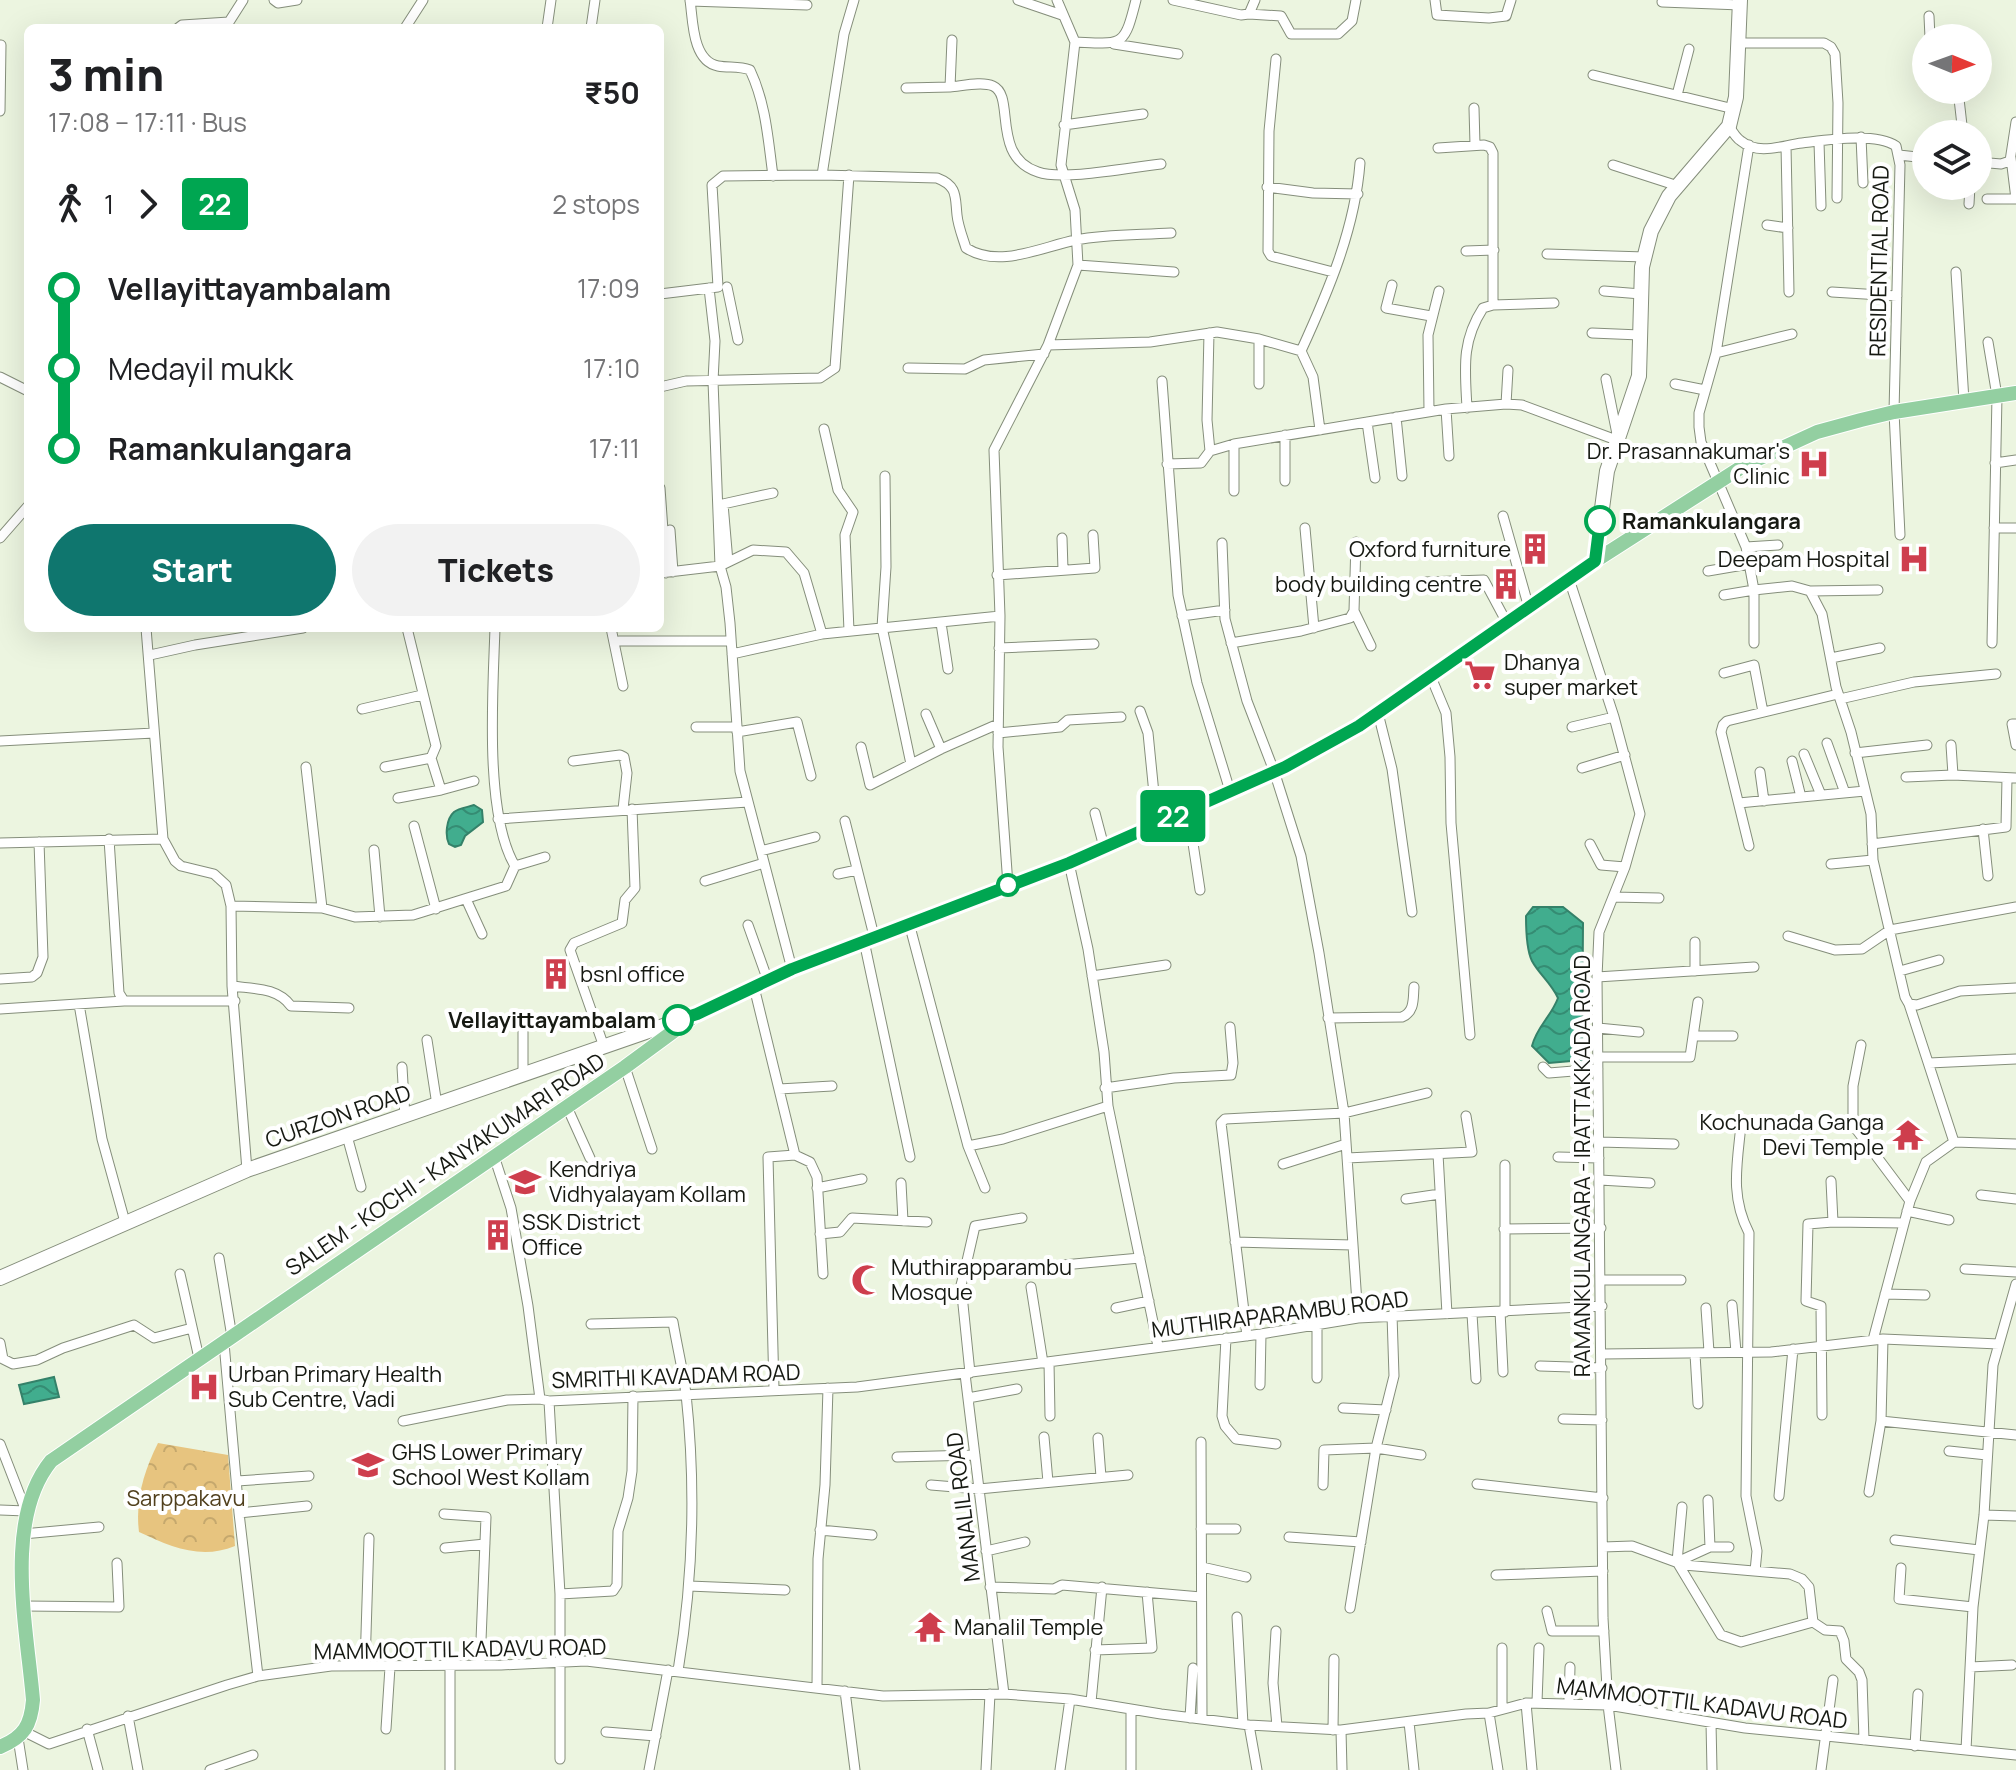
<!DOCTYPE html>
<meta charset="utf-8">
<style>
:root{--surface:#fff;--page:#f2f2f2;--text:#202124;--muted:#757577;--accent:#0f766e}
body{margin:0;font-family:Manrope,sans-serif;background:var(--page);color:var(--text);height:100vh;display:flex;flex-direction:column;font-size:30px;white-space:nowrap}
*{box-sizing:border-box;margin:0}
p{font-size:26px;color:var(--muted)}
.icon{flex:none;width:44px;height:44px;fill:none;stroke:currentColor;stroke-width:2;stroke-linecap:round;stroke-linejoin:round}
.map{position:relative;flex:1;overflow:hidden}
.drawer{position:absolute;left:24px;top:24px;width:640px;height:608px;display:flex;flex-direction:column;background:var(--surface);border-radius:12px;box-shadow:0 8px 32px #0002}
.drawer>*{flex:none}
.badge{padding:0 16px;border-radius:6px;font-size:28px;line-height:52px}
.needle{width:52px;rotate:91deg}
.controls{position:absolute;left:1912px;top:24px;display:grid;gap:16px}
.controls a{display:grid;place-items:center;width:80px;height:80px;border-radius:50%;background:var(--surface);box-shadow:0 8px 32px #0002;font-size:40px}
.map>.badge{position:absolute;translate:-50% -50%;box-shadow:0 0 0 4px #fff}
.legs{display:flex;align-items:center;gap:12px;height:88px;padding:0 24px;font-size:26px}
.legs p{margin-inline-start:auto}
.head{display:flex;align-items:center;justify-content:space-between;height:136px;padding:0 24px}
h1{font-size:44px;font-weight:800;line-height:60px}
.primary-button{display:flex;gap:16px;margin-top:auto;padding:16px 24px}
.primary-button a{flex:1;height:92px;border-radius:48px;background:var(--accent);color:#fff;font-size:32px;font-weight:800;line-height:92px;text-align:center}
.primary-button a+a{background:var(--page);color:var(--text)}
ul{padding:0 24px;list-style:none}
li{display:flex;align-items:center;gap:28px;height:80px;font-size:30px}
li i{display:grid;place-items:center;width:12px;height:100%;margin:0 10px;background:currentColor}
li i::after{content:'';width:20px;height:20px;margin:-10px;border:6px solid;border-radius:50%;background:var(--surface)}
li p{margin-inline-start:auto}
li:first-child i{background:linear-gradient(#0000 50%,currentColor 0)}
li:last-child i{background:linear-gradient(currentColor 50%,#0000 0)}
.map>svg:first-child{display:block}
</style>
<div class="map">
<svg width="2016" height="1770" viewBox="0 0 2016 1770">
<defs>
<pattern id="forest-crowns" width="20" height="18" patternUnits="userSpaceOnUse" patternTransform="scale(2)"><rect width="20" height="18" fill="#e7c47f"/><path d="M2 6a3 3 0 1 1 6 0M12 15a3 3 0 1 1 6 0" fill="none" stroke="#c5a86d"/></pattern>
<pattern id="water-waves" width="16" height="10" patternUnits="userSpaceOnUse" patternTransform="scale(2)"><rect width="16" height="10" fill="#41ad8e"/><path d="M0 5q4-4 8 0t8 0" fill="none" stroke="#358c73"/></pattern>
</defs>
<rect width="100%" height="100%" fill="#ecf5e0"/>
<path fill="url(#forest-crowns)" d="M158 1443 228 1455 235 1546C201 1560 171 1547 139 1532 135 1500 144 1471 158 1443Z"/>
<path fill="url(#water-waves)" stroke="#348169" stroke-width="2" d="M474 805 482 810 483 822 465 836 461 845 455 847 449 844C445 836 446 819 454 812 459 808 469 807 474 805Z
M1533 907H1563L1583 923 1582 1060 1549 1063 1532 1046C1537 1026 1551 1017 1558 998 1551 983 1539 974 1532 961 1527 951 1526 928 1526 916Z
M54 1377 59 1397 24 1404 19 1385Z"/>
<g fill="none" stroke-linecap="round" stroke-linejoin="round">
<defs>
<path id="street" d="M274 0 278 3 297 0
M690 0C693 20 692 61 718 66 729 68 739 66 750 70 766 104 768 139 773 176
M1018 0 1062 15
M1173 0 1241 15 1249 14 1255 0
M1435 0 1437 15 1489 18 1506 16 1511 0
M690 1 807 5
M1662 2 1741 5
M1249 14 1281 16 1291 34H1338L1352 21 1356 0
M1929 16 1930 38
M178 28 182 25 229 22 243 0
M405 28 423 0
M547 28 551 0
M591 28 595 0
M1075 42C1123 44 1124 48 1136 0
M1740 43H1824L1831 47 1835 54 1838 103 1837 198
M1114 44 1178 54
M1276 59 1269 131 1268 251 1271 256 1333 272
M1593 75 1734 109
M950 87C962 86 982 81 993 86 1016 96 990 156 1038 172 1063 181 1132 167 1161 164
M906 88 950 87 952 40
M1958 90 1963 134
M1677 95 1689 49
M1474 108 1475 145
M0 111 1 45
M1064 125 1143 114
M1729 126C1732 131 1736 138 1741 141 1759 156 1783 145 1802 143 1827 140 1875 132 1896 146L1900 165 1894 412 1900 535
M1861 137 1863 183
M1819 142 1821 206
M1749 145 1716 353 1699 413V427L1701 442 1746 547 1754 590 1792 586 1810 591 1822 614 1836 687 1851 732 1871 814 1873 860 1905 997 1909 1004 1917 1005 1960 991 2016 988
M1786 146 1789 292
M1438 148 1484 145 1490 147 1493 153V305
M1899 155 1926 158
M1978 162 2001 164 2010 161 2016 122
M1613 165 1678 186
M822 175 844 34 854 0
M1267 187 1313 193 1358 194
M1987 199H2016L2011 158
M1969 204 1970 186
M1767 225 1788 228
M1466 251 1494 250
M1547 254 1645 257
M1078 265 1174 272
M1956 272 1964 401
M1392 285 1386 308 1431 316
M727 287 738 340
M709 288 715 341 713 381 720 566 753 550 786 552 804 573 822 634
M1604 291 1641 294
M1832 292 1897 296
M660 294 718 287 712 185 723 176 822 175 937 178C958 186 955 197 957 215 958 226 963 238 966 248 999 269 1041 247 1076 240 1106 234 1140 235 1171 233
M1592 333 1640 335
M1259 339V384
M1988 342 1997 396 1992 643
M1048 345 1150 342 1217 332 1259 339 1301 351 1313 377 1320 430
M1301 351C1328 292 1355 229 1360 163
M1716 353 1792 334
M908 368 965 369 984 360 1044 354
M0 377 28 391
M1606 379 1617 434
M1162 381 1178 595 1197 683 1230 791
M1675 384 1705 390
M660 387 686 381 820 378 835 368 849 175
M1506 404 1508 370
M1467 408C1465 369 1461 342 1483 308L1493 305 1554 303
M1446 409 1449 456
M1429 411 1428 335 1439 291
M1396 417 1402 476
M1367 422 1375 478
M824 429 838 490 853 512 845 535 849 631
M1210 451 1234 444
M1995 463 2016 460
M1167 464 1201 463 1210 451 1207 420 1209 333
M885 476 886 567 882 627 911 764
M1285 481V435
M660 488 666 573
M1234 491V444L1446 409 1506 404 1522 405 1619 441
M1503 516 1529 608
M1305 528 1314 628
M1994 528H2016
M670 530 673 572
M0 538 28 506
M1062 538 1063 570
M1222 543 1225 619 1247 701 1274 771 1301 856 1319 953 1344 1113 1358 1318
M1746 547 1778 545
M728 562 723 504 773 493
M1708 571 1749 564
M660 573 720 566 726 587 730 623 740 771 792 969
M997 575 1095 568 1093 535
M1569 579 1614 717 1640 814 1625 867 1599 932 1597 977 1603 1618 1608 1705 1616 1770
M1425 582 1484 580 1507 623
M1810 591 1878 590
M1724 595 1754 590V643
M1354 611 1371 646
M1182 616 1225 610
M941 623 948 669
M611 628 623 686
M619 641H731
M1231 643 1301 631 1350 618 1354 611 1356 542
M999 648 1094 644
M732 654 822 634 1000 616
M150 655 195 645 303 628
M1831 658 1880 648
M1724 673 1754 665 1763 712
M1431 677 1446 713 1450 757 1451 823 1470 1035
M1840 699 1914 682 1996 674
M362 709 422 695
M1140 711 1148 733 1157 824
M1378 713 1392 769 1412 912
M926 714 941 749
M2016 724H2012L2016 745
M696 727H737
M1572 727 1614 717
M737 732 797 722 811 776
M998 733 1060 727 1068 720 1121 717
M0 741 154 733
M1827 743 1845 793
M1951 745 1953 775
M861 747 870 785 941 749 998 724
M1855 753 1927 745
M1804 754 1821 795
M431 758 441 790 474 781
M573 761 620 755 624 757 627 773 623 809
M1792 761 1801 797
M306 767 322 908
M385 767 431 758 436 746 407 628
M1582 768 1625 755
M1760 772 1764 801
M1906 777 1953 775 2016 778
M398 798 441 790
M1739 803 1865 791
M1188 810 1200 890
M1095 813 1104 847
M498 819 748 802
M845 821 874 936
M414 826 436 909
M1983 829 1988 876
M109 839 119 993 124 1001H235
M163 839 175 861 181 866 214 874 226 885 231 906 232 986 247 1170
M0 843 163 839 146 628
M1590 844 1601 865 1625 867
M1872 844 2006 827 2007 778
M1749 846 1721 732 1723 725 1727 721 1838 694
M374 850 380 917
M761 851 815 837
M1069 863 1088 949 1104 1052 1108 1106 1158 1346
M1831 864 1873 860
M515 866 545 857
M838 874 857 870
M705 881 764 863
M1008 885 998 747 1000 616 994 450 1048 345 1078 265 1075 210 1061 165 1075 42 1057 0
M1613 897 1659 898
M466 899 482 934
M231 906 322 908 355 917 413 915 506 886 515 866C484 814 493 690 495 628
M909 923 968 1146 1003 1139 1108 1106
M748 925 768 981
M1788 936 1835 950 1862 949 1890 930 2016 907
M864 941 910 1157
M1695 942V971
M1900 971 1939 960
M1092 976 1166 965
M1597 977 1754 967
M0 979 32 977 37 973 43 957 39 842
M232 986C253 989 277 987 291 1006L349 1008
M754 987 795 1155 768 1157 774 1389
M79 1004 102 1139 125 1222
M1909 1004 1954 1142
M0 1009 124 1001
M1328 1018 1402 1017C1415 1012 1413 998 1414 987
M1598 1028 1639 1032
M1693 1036H1733
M427 1040 437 1105
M603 1044 570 950 574 943 622 923 625 900 635 888 632 809
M1861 1045 1853 1086V1125L1910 1201
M1598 1057H1690L1698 1002
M1929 1063 2016 1059
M402 1067 405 1117
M625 1067 652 1149
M1543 1067 1549 1073 1598 1069
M523 1073V1021
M1105 1088 1174 1078 1231 1075 1233 1063 1230 1027
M779 1089 832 1086
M567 1107 590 1158
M1741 1125C1737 1165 1730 1196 1749 1233L1746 1496 1757 1551 1755 1571
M347 1136 361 1187
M1599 1142 1674 1144
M968 1146 985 1188
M1438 1154 1447 1314
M795 1155 810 1162 817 1177 823 1274
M494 1156 511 1208 528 1306 540 1399 549 1401 857 1387 1261 1334 1358 1318 1602 1306
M1558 1157 1599 1158
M1347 1158 1472 1152 1466 1116
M1283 1164 1346 1144
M1600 1180 1650 1183
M901 1183 903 1221
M817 1188 862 1179
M1981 1195 2016 1199
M1406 1199 1440 1194
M1907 1211 1949 1220
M1833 1222 1904 1223
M1504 1229 1601 1228
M820 1234 840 1232 852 1218 927 1222
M1235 1242 1353 1245
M219 1258 232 1337
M1965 1269 2016 1272
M180 1274 199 1358
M964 1274 975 1226 1022 1218
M1601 1280H1681
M1031 1287 1043 1363
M1885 1294 1925 1295
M1732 1305 1736 1352
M1116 1308 1149 1301
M1706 1308 1709 1352
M1500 1311 1503 1372
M1505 1312V1165
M1472 1314 1476 1379
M591 1324 673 1322C677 1346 683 1370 686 1394 696 1486 693 1580 678 1671
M1317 1324V1378
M1247 1336 1221 1123 1225 1119 1344 1113 1427 1093
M1226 1338 1222 1416 1225 1426 1236 1439 1276 1444
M1883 1339 1999 1344
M1873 1340 1910 1201 1926 1162 1954 1142 2016 1144
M0 1343 3 1359 13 1364 37 1360 63 1348 134 1325 154 1338 192 1328
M224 1343 239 1513 258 1676
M1602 1354 1771 1352 1883 1339 1881 1421 1869 1492
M1695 1354 1698 1404
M1049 1362 1050 1416
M1540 1366 1602 1368
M970 1373 961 1285 964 1274 1140 1258
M1260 1385 1261 1334
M968 1398 1017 1389
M549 1401 560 1594V1759
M1343 1408 1386 1410
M1822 1415 1821 1306 1806 1301 1808 1224 1833 1222 1831 1181
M1563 1419 1602 1420
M403 1421 507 1400 540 1399
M1881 1421 2016 1435
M1044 1437 1048 1482
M1098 1438 1101 1477
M1201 1442 1202 1719
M0 1444 26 1511 0 1510
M1949 1451 1987 1455
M897 1457 975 1455
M237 1481 309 1476
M1477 1484 1603 1498
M931 1485 979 1489 1128 1475
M1323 1485 1324 1450 1376 1448 1421 1455
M1779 1496 1793 1349
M1708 1500 1710 1547
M1682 1507 1677 1562 1721 1635 1741 1642 1813 1622
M239 1513 307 1506
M444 1514 486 1517 480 1665
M1984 1515 2016 1516
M1201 1529H1236
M820 1530 872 1535
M23 1534 99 1527
M1289 1537 1361 1542
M1895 1540 1979 1550
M1603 1547 1632 1546 1684 1565 1790 1574 1802 1579 1809 1587 1813 1622 1825 1630 1840 1631 1844 1641 1846 1659 1859 1672 1862 1680 1864 1740
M445 1548 485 1544
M986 1551 1025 1542
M1677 1562 1710 1547H1729
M1202 1567 1246 1577
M1901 1568 1899 1599 1973 1607
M1496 1575 1603 1571
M689 1586 785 1590
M990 1587 1054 1589 1062 1585 1201 1597
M560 1594 613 1591 617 1585 618 1531 628 1498 632 1471 633 1396
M25 1606 119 1607 117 1563
M1350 1608 1376 1448 1394 1376 1392 1315
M1547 1611 1552 1631H1604
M1237 1617 1243 1724
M1276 1631 1273 1683 1277 1726
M1502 1648V1708
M1095 1650 1152 1648 1147 1592
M365 1666 369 1538
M1970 1667 2012 1665
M817 1688 818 1559 825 1485 828 1388
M845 1691 855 1770
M1004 1694 1070 1699 1161 1714 1249 1725 1341 1730 1466 1714 1489 1713 1526 1703 1608 1705 1745 1728 2016 1755
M1091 1702 1102 1587
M1537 1702 1539 1648
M1526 1703 1532 1770
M1569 1704 1570 1667
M1489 1713 1498 1770
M128 1716 138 1770
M1190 1718 1193 1668
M1409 1722 1414 1770
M1711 1723 1712 1770
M1249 1725 1257 1770
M87 1729 98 1770
M386 1729 390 1667
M1333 1730 1334 1659
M1341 1730 1342 1770
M25 1732 49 1744 227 1685 258 1676 331 1666 501 1665 586 1661 883 1696 1004 1694 965 1374
M606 1732 656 1736
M18 1738 23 1770
M1915 1746 1918 1694
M1966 1750 1973 1607 1984 1515 1993 1365 2016 1284
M210 1770 253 1755
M450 1770V1665
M649 1770 668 1670
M986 1770 990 1694
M1060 1770 1070 1699
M1131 1770V1710
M1821 1770 1833 1680"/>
<path id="secondary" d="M1595 561 1607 471 1639 376 1642 267 1651 231 1669 196 1729 126 1736 97 1740 0
M0 1278 247 1170 695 1015"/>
<path id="primary" d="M0 1747C24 1737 31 1725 33 1700 27 1628 3 1520 51 1461L625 1067 697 1014 792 969 1069 863 1285 767 1359 726 1595 561 1745 465 1817 432 1861 420 1894 412 2016 393"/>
</defs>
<use href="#street" stroke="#858e7b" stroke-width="11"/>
<use href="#secondary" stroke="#858e7b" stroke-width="16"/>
<use href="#primary" stroke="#fff" stroke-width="16"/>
<use href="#street" stroke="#fff" stroke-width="9"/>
<use href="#secondary" stroke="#fff" stroke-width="14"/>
<use href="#primary" stroke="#93cfa1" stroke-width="14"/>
</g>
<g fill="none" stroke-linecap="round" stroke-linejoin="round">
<defs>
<path id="line-1" d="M678 1020 697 1014 792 969 1069 863 1285 767 1359 726 1595 561 1600 521"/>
</defs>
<use href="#line-1" stroke="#fff" stroke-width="18"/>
<use href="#line-1" stroke="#00a651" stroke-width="12"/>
</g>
<defs>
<symbol id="hospital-bare" viewBox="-9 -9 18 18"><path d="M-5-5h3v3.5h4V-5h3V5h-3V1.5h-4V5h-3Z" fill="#ce3e4d" stroke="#fff" stroke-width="2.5" paint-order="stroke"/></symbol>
<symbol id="building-bare" viewBox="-9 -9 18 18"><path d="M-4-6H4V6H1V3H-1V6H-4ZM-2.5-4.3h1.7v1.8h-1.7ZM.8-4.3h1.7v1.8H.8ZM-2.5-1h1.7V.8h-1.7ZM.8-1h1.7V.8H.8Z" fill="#ce3e4d" stroke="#fff" stroke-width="2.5" paint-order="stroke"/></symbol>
<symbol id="supermarket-bare" viewBox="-9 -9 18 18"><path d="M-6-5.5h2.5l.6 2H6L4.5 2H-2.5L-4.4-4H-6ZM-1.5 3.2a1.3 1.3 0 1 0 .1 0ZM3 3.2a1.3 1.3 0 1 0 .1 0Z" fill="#ce3e4d" stroke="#fff" stroke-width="2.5" paint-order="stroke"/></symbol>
<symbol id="temple-bare" viewBox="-9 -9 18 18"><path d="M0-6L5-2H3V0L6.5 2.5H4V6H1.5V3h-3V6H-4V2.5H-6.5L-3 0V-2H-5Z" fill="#ce3e4d" stroke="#fff" stroke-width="2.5" paint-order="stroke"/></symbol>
<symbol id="school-bare" viewBox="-9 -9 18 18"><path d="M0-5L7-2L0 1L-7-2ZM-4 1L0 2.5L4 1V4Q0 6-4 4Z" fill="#ce3e4d" stroke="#fff" stroke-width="2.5" paint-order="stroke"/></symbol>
<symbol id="mosque-bare" viewBox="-9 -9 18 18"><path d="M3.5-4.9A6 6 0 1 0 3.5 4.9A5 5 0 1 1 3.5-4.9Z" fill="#ce3e4d" stroke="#fff" stroke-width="2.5" paint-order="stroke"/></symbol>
</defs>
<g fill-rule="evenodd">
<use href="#hospital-bare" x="1792" y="442" width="44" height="44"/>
<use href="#building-bare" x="1513" y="527" width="44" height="44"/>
<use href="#hospital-bare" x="1892" y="537" width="44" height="44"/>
<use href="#building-bare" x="1484" y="562" width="44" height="44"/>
<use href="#supermarket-bare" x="1458" y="653" width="44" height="44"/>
<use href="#building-bare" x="534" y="952" width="44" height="44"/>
<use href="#temple-bare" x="1886" y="1113" width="44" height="44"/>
<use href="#school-bare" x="503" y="1160" width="44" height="44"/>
<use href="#building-bare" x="476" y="1213" width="44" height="44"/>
<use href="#mosque-bare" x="845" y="1258" width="44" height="44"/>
<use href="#hospital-bare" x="182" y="1365" width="44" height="44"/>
<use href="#school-bare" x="346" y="1443" width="44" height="44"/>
<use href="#temple-bare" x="908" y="1605" width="44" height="44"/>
</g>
<g fill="#fff" stroke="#00a651" stroke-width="4">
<circle cx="1600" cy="521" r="14"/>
<circle cx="1008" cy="885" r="10"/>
<circle cx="678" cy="1020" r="14"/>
</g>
<g text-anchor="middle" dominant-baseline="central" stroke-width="8" stroke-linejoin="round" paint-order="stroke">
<g font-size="22" fill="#161912" stroke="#fff">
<text transform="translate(1879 261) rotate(-89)">RESIDENTIAL ROAD</text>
<text transform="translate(338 1116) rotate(-19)">CURZON ROAD</text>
<text transform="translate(445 1164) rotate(-34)">SALEM - KOCHI - KANYAKUMARI ROAD</text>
<text transform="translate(1582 1166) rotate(-90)">RAMANKULANGARA - IRATTAKKADA ROAD</text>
<text transform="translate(1280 1314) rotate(-7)">MUTHIRAPARAMBU ROAD</text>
<text transform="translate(676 1376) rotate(-2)">SMRITHI KAVADAM ROAD</text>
<text transform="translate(963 1507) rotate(-97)">MANALIL ROAD</text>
<text transform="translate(460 1649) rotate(-1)">MAMMOOTTIL KADAVU ROAD</text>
<text transform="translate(1702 1703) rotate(7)">MAMMOOTTIL KADAVU ROAD</text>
</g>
<g font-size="22" fill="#161912" stroke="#fff" text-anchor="start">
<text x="1790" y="451" text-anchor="end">Dr. Prasannakumar's<tspan x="1790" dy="25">Clinic</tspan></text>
<text x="1511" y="549" text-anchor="end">Oxford furniture</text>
<text x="1890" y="559" text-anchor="end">Deepam Hospital</text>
<text x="1482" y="584" text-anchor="end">body building centre</text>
<text x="1504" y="662">Dhanya<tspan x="1504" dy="25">super market</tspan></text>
<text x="580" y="974">bsnl office</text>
<text x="1884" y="1122" text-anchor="end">Kochunada Ganga<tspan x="1884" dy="25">Devi Temple</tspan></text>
<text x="549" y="1169">Kendriya<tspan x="549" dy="25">Vidhyalayam Kollam</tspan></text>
<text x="522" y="1222">SSK District<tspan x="522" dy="25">Office</tspan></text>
<text x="891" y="1267">Muthirapparambu<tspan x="891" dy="25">Mosque</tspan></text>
<text x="228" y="1374">Urban Primary Health<tspan x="228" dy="25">Sub Centre, Vadi</tspan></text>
<text x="392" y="1452">GHS Lower Primary<tspan x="392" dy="25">School West Kollam</tspan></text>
<text x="954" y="1627">Manalil Temple</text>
</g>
<g font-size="22" font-weight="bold" fill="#161912" stroke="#fff" text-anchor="start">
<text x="1622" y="521">Ramankulangara</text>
<text x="656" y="1020" text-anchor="end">Vellayittayambalam</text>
</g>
<g font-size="22" fill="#51401d" stroke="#fff">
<text x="186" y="1498">Sarppakavu</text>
</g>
</g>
</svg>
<div class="controls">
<a><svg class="needle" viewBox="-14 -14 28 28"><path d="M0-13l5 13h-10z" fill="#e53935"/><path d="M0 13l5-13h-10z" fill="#757577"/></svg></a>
<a><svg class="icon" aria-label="layers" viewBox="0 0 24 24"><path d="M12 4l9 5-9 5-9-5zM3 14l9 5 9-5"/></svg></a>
</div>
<b class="badge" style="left:1173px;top:816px;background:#00a651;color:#fff">22</b>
<section class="drawer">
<div class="head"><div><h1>3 min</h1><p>17:08 – 17:11 · Bus</p></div><b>₹50</b></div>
<div class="legs"><svg class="icon" aria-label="walk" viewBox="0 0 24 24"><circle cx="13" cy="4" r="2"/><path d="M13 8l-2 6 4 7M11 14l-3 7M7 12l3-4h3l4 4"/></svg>1<svg class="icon" aria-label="forward" viewBox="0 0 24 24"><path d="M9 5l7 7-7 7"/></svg><b class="badge" style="background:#00a651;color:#fff">22</b><p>2 stops</p></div>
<ul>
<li><i style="color:#00a651"></i><b>Vellayittayambalam</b><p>17:09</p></li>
<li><i style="color:#00a651"></i><span>Medayil mukk</span><p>17:10</p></li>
<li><i style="color:#00a651"></i><b>Ramankulangara</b><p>17:11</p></li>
</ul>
<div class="primary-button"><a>Start</a><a>Tickets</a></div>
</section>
</div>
